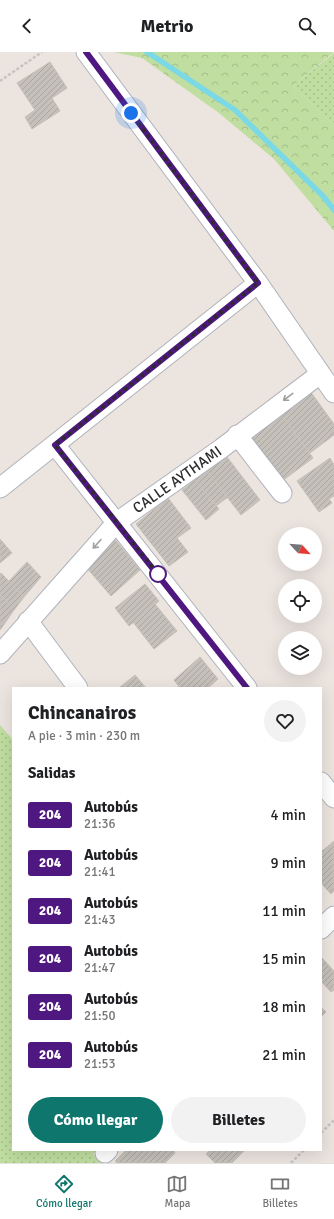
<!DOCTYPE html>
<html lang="es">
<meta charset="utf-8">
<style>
:root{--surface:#fff;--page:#f2f2f2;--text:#202124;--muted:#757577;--line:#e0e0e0;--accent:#0f766e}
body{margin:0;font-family:Signika,sans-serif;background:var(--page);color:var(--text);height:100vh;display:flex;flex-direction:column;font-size:15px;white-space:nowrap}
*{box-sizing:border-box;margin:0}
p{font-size:13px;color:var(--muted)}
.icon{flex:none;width:22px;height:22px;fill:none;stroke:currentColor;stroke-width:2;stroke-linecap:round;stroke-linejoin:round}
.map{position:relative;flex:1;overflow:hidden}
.drawer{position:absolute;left:12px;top:635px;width:310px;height:464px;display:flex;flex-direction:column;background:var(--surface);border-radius:0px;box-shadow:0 4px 16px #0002}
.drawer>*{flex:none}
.badge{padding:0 8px;border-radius:3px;font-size:14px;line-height:26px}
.needle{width:26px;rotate:116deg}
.tools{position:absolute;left:278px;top:475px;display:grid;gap:8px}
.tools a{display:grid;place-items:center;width:44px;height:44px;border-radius:50%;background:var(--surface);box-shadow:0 4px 16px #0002;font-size:20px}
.you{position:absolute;width:20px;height:20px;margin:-10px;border:3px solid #fff;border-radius:50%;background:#1a73e8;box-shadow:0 0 0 6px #1a73e833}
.map>.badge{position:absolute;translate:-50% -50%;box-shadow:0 0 0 2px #fff}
h2{padding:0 16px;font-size:15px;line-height:36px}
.round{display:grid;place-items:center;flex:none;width:42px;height:42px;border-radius:21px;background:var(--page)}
.headline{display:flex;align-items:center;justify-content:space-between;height:68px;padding:0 16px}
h1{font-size:19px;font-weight:800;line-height:30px}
.action{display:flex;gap:8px;margin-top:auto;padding:8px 16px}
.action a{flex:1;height:46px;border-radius:24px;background:var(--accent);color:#fff;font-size:16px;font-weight:800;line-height:46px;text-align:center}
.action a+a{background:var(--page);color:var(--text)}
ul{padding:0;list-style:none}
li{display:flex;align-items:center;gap:12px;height:48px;padding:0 16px}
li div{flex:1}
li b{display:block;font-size:15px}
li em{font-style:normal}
li .badge{min-width:44px;font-weight:700;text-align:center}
header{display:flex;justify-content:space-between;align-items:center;height:52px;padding:0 16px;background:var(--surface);font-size:18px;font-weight:800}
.tab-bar{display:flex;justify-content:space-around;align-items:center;height:56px;border-top:1px solid var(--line);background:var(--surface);font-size:11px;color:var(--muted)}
.tab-bar a{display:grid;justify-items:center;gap:2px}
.tab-bar .on{color:var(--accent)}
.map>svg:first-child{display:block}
</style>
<header><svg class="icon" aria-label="back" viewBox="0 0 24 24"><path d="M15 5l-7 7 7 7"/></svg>Metrio<svg class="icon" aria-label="search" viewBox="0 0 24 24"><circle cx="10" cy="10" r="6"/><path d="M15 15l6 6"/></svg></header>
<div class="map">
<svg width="334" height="1111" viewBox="0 0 334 1111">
<defs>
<pattern id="green-dots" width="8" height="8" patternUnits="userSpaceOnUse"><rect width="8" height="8" fill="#bfdea0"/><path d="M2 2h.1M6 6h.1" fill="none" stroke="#a4bf8a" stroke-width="1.8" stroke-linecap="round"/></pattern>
<pattern id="forest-crowns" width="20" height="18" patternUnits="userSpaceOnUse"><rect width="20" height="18" fill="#bfdea0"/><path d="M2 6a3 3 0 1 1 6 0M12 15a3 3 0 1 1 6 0" fill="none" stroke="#a4bf8a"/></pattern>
<pattern id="building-hatch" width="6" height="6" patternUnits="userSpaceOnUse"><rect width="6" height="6" fill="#c5c0ba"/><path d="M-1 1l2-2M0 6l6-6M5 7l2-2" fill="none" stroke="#a9a5a0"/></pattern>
</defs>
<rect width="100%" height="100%" fill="#ece4df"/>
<path fill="url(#green-dots)" d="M334 1V72L293 34Z
M0 673 13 688V1098H97L93 1102 102 1111H0Z"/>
<path fill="url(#forest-crowns)" d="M114 0H334L293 34 334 72V179L274 107 219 61 142 6Z"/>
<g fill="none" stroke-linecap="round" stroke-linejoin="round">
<path stroke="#7bd9e5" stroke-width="5.5" d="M147 0 235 58 323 144 334 158"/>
</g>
<path fill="url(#building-hatch)" stroke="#c7c0b9" d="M50 10 67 36 52 46 60 59 32 77 25 65 35 58 17 31Z
M310 339 334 372V383L310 401 280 361Z
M280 361 313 406 282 429 250 384Z
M227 405 260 448 241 463 206 418 221 406Z
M330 406 334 413V444L329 447 332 451 319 460 297 429Z
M206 418 228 445 216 454 195 428Z
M195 428 219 457 206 468 182 438Z
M168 446 191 476 177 486 188 500 169 514 136 472Z
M113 485 140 518 111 544 86 515Z
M0 487 12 501 0 511Z
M27 510 41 525 24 545 9 529Z
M1 521 24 545 14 558 0 543V522Z
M145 532 159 549 129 574 115 556Z
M0 543 14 558 5 571 0 566Z
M155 552 177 579 154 597 133 570Z
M0 566 5 571 0 578Z
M200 605 218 627 208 636H180L174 628Z
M135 623 146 636H119Z
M334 789V839L331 842 321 831V800Z
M321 905 334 919V938L331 940 321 929Z
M321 955 326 960 321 965Z
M126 1098H173L175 1101 165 1111H117L115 1109Z
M210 1098H245L232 1111H215L206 1102Z"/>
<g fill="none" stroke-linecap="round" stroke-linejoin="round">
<defs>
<g id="street">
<path d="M86 0 258 231 334 341"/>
<path d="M237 383 282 441"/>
<path d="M55 393 247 636"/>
<path d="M0 436 258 231"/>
<path d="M28 569 78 636"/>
<path id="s1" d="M0 602 117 470 222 396 320 322"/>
<path d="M321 730 334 746"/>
<path d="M321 877 334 864"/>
<path d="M105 1101 108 1098"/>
</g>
</defs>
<use href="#street" stroke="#afb3bb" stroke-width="21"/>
<path stroke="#c4c4c4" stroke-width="2.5" stroke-dasharray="3 2" stroke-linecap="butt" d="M0 29 42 0
M321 1081 334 1068
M291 1111 304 1098"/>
<use href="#street" stroke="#fff" stroke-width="19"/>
</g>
<defs><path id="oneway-shaft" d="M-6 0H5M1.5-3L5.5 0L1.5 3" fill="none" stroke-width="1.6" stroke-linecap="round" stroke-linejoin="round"/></defs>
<g stroke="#a0a0a0">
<use href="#oneway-shaft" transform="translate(288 345) rotate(143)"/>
<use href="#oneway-shaft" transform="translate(97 492) rotate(132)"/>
</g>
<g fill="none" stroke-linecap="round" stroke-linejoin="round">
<defs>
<path id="line" d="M86 0 258 231 55 393 247 636"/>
</defs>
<use href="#line" stroke="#fff" stroke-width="9"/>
<use href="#line" stroke="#4f1780" stroke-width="6"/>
<path stroke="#2c2c2c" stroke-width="4" stroke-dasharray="0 7.2" d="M131 61 258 231 55 393 159 523 158 522"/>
</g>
<circle fill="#fff" stroke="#4f1780" stroke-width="2" cx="158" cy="522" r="8"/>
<g text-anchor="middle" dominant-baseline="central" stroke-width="3" stroke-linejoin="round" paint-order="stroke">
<g font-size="15" fill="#2c2c2c" stroke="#fff">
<text stroke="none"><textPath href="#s1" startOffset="250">CALLE AYTHAMI</textPath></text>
</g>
</g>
</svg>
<div class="tools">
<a><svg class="needle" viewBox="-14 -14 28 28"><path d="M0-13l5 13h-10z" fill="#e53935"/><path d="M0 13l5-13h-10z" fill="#757577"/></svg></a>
<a><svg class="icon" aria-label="locate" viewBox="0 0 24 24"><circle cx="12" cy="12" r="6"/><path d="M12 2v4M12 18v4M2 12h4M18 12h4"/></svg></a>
<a><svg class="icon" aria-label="layers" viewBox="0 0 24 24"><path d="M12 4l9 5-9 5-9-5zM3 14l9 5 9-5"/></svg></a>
</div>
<div class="you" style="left:131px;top:61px"></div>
<section class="drawer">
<div class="headline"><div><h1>Chincanairos</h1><p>A pie · 3 min · 230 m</p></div><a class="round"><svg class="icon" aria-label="heart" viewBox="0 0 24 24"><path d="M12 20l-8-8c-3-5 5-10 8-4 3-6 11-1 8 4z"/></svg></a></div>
<h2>Salidas</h2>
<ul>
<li><span class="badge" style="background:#4f1780;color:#fff">204</span><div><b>Autobús</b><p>21:36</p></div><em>4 min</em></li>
<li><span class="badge" style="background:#4f1780;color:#fff">204</span><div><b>Autobús</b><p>21:41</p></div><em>9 min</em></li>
<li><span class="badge" style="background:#4f1780;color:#fff">204</span><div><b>Autobús</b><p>21:43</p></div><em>11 min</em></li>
<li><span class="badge" style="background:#4f1780;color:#fff">204</span><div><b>Autobús</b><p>21:47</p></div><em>15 min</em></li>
<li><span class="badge" style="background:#4f1780;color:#fff">204</span><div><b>Autobús</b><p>21:50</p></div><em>18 min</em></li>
<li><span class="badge" style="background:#4f1780;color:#fff">204</span><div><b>Autobús</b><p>21:53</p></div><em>21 min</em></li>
</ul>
<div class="action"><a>Cómo llegar</a><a>Billetes</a></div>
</section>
</div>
<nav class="tab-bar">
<a class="on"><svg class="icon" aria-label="directions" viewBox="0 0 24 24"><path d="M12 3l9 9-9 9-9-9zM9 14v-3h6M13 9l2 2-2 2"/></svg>Cómo llegar</a>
<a><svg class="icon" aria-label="map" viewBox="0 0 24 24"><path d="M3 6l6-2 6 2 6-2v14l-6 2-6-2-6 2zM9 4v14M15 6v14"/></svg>Mapa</a>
<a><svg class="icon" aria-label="tickets" viewBox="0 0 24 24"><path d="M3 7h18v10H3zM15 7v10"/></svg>Billetes</a>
</nav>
